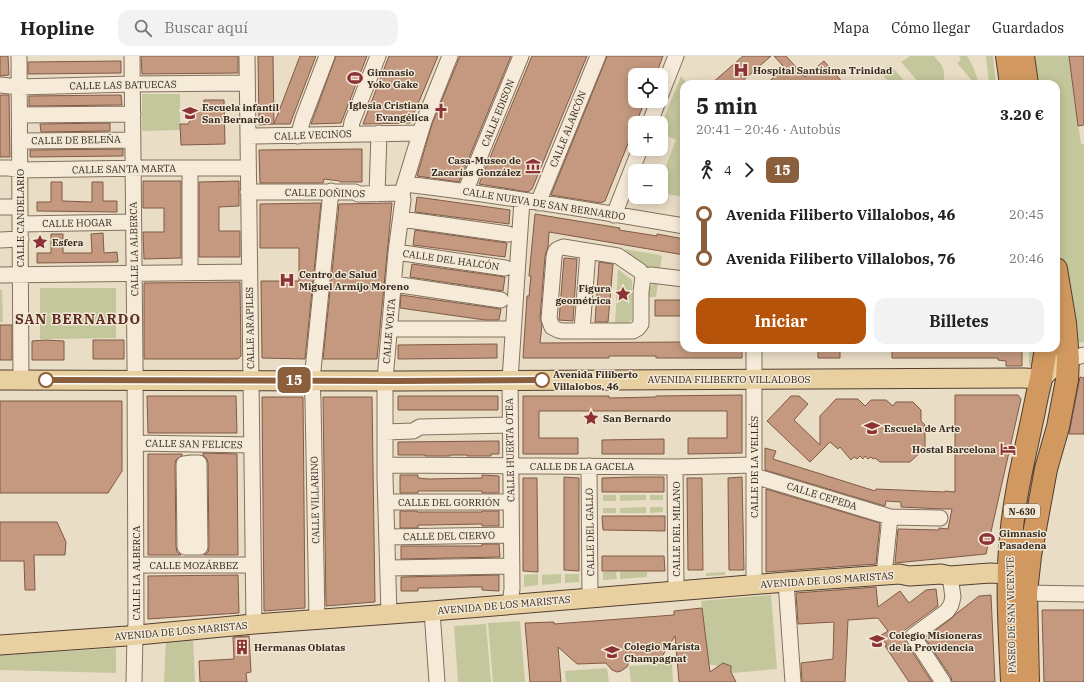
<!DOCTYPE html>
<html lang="es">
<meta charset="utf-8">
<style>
:root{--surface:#fff;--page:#f2f2f2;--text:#222;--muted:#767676;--line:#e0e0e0;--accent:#b45309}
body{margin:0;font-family:"IBM Plex Serif",serif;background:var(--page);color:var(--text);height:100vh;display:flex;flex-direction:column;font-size:15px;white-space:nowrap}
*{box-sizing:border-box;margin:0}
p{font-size:13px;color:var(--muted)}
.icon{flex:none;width:22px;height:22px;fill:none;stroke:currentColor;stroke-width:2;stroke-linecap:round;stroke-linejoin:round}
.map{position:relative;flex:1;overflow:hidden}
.details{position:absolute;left:680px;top:24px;width:380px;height:272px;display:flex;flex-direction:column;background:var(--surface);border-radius:12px;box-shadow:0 2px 10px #0003}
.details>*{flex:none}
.badge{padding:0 8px;border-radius:6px;font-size:14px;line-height:26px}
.buttons{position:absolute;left:628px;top:12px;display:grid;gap:8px}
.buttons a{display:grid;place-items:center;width:40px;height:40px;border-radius:8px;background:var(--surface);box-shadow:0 2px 10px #0003;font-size:20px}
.map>.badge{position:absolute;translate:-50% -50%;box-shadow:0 0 0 2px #fff}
.legs{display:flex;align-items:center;gap:6px;height:44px;padding:0 16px;font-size:13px}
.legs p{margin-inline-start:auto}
.overview{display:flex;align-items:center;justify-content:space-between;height:68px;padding:0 16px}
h1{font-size:22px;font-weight:700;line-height:30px}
.cta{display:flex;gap:8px;margin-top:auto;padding:8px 16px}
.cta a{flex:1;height:46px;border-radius:12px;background:var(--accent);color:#fff;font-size:16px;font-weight:700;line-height:46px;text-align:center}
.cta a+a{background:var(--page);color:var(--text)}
ul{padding:0 16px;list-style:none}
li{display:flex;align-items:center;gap:14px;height:44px;font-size:15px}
li i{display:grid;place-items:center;width:6px;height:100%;margin:0 5px;background:currentColor}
li i::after{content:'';width:10px;height:10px;margin:-5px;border:3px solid;border-radius:50%;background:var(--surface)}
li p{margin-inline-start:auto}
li:first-child i{background:linear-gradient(#0000 50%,currentColor 0)}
li:last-child i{background:linear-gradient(currentColor 50%,#0000 0)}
header{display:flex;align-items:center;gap:24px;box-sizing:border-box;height:56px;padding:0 20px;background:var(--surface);border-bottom:1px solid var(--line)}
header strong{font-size:19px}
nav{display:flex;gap:22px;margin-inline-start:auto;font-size:14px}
.search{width:280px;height:36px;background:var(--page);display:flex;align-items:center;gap:10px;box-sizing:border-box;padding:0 14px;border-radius:12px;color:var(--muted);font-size:15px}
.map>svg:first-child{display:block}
</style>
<header>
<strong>Hopline</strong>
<div class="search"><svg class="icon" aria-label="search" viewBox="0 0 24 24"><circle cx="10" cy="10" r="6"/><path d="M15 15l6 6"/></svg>Buscar aquí</div>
<nav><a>Mapa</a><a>Cómo llegar</a><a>Guardados</a></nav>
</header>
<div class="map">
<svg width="1084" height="626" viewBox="0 0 1084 626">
<rect width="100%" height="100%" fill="#eaddc6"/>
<path fill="#c4c79b" d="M910 0H934C945 13 944 11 944 28H920L901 6Z
M959 0H967C973 9 976 18 979 28H975L957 7 961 4Z
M986 0H993L996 28H989Z
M1028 0H1069L1081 88H1084V286L1080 287 1073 281 1056 171V28H1036Z
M890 9 907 28H891L880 16Z
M681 20 688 28H684V141L661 137V123L676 84 661 77V70Z
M142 38H180V74L142 75Z
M624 193 660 199 662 201 660 213 644 211Z
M618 213 632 224V263C628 269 622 267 615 267Z
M655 227H658L656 241H648C649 235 648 230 655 227Z
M40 232H116V282L40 283Z
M0 234H2L3 266H0Z
M1029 292H1040L1033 307 1029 310Z
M603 439H616V445H603Z
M620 439H646V444L620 445Z
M650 439H663V444H650Z
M646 451V457H620V452Z
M650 451H663V456L650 457Z
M603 452H616V457H603Z
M603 516H616L617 523 603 524Z
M620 516H647V521L620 523Z
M725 516V519L706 520V517Z
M538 518V529L524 531V519Z
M561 518V527L542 529V519Z
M565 518H579V526L565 527Z
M771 539 777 613 732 617 731 610 723 607 718 610 709 608 701 545Z
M520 565 525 626H493L488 567Z
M486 568 491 626H458L454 570Z
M193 583 195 626H164L166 585Z
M116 592V617L0 614V599Z
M672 607 673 626H631L629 610Z
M607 612 609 626H566L565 615Z"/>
<path fill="#c4997f" stroke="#805a45" d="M0 0H8L9 19 0 20Z
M141 0H238V17L142 18Z
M258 0H273L274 68 259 69Z
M300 0H316L290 68H274Z
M336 0H367L341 67 311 68Z
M389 0H438L410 67 363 68Z
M460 0H511L459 126 417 120 432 68Z
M532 0H587L532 133 528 136 479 128Z
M607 0H663L656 19H635V45H645L636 67H635V70L605 145 601 147 551 139 606 3Z
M743 0H771L739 28H711Z
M774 0H786L805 21 824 5 844 28H766L785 12Z
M1069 0H1084V69L1078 70Z
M121 5V17L28 18V6Z
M0 39H9L10 101H0Z
M121 39 122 49 29 50V40Z
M204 44H224L225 88 181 89 180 68H188L194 58 204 52Z
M110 67V75L41 76 40 68Z
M123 93V100L30 101V94Z
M362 93V126H340V125L324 123 323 127H260L259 94Z
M143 125H181V202L144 203 143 176H164V152H143Z
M239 125V150L219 151V175H240V201H199V126Z
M51 126H62V145L92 146V126H103V145H117V156L37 155V146H51Z
M417 141 510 154 509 168 415 156Z
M321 147 305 303 262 302 261 225H299V192H260V148Z
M392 147 377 303H323L339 148Z
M535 158 620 172 619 174 657 180V178L684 183V199L549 176 548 191 545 200 540 262 542 269 540 287 684 286V292H742V302H656V300H609V302H523L527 240H529L531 220H529Z
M415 174 507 187 505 201 413 189Z
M103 177 104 197 117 196 118 206 37 207V197H51V178H63V197H92L91 178Z
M564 202 577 203 573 265 559 264Z
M599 206 613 208 608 266H595Z
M412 208 505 221 503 235 410 221Z
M240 226 241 300 238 303H144V227Z
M401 239 501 253 499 264H485L400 252Z
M655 244H684V260H655Z
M0 269H12V304H0Z
M45 284 64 285V304H32V285Z
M93 284H124V303H93Z
M497 288V302L398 303V289Z
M818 292H840V302H818Z
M892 292H1022V310H1006V305L998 304V302H892Z
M1080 321 1084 322V378H1069Z
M742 339V397L688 398V382H727V355H539V382H578V398H523V340H609V342L656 341V340Z
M955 339H1018L1021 343 986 498 895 507 898 473 939 474V472L948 473 952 453H942L901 451V446L886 445 885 450 765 414V392L776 395 773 403 875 435 876 433 945 436V435L955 436Z
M147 340H236L237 377H148Z
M398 340H498V354H398Z
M791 340H799L808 348 794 364 820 389V360L836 343H858L865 350 871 344H886L893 350 896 346H913L921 354V365L925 369V392L910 406H880L875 402 873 403 871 401 868 403 865 400 863 403 860 400 857 403 854 401 851 404 840 391 838 393 830 386 810 406 767 365Z
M262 341H303L305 552 264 555Z
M323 341H372L375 546 326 550Z
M0 345H122V415L108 437H0Z
M664 383V398H602V384Z
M499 385V398H491V400H467V399H450V400H425V399H398V386Z
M203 397 237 398 238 499H204L208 496 209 491 208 407 207 403 203 399Z
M148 398H182V400L176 404 175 408 176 491 177 496 181 499H148Z
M400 419H418V422L428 423 482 422V419L499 420V437H482V435H418V437H400Z
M564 421 579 422V515L564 514Z
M633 421H664V436H602V422Z
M742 421 744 514H729L728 422Z
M523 422H537L538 516 523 515Z
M687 422H702L703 514H688Z
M766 433 880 467 876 508 766 516Z
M400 455H417V456H482V455H499V470H482V468L428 469H418V472H400Z
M602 460H665V475L603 474Z
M0 466H57L66 486 65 499H34L35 534H25L24 505H0Z
M482 488H499L500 501 401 503V490H482Z
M602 500H664L665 515H602Z
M238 519 239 557 148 563V520Z
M499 519V535L482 534V531H472L428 532H418V535H401V521Z
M876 531 878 551 900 535 909 547 926 534 936 533 938 550 902 576 905 585 932 626H909L885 590 887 589 880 580 888 575 878 562 848 564 845 626H802L801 607 833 603 834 566 798 568 796 537Z
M991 539 995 626H952L951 621 925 582 952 562 957 557 979 540Z
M702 552 710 616 723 607 731 610V616L736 626H679L675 580 661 602 630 604 627 611 621 615 617 616 612 614 606 607 577 608 558 591 561 626H530L525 567 554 566V568L674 559V555Z
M1042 554H1084V626H1044Z
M249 580 251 616 246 617 247 626H200L199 605 234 603 233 581Z"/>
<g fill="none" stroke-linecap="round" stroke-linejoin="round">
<defs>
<path id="minor" d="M19 0 21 324
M132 0 135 307 136 567 135 579 134 626
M247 0 254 568
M0 29 19 31 132 28 247 27
M661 38 676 0
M20 59 133 58
M650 67 658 45
M350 78 352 66 378 0
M248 80 420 77
M298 80 303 63 327 0
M20 85 133 84
M0 112H9L20 114 144 112H248
M190 112V217
M405 128C498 139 591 154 684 170
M248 136H355L358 138 402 137
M465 136 521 0
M377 138 379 77
M538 147 598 0
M0 151H20
M614 159 640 93
M401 163 508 178
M21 168 133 166
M0 184 21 183
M563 191 618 200 640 215 643 220 641 236V268L638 272 633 275H562L558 274 552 271 549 263 554 201C555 194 557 193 563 191Z
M396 196 505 212
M0 219 249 216
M643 220 651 219 684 223
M394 228 501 244
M389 273H513
M582 275 588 195
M754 292V529
M1068 303 1084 299
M385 376 413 375 420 371 510 369
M135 387 252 389
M192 407H199L200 491H185L184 408Z
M385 409 675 411 754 409
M589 410 590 543
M675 411 676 536
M754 420 890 461 940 462
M386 446H511
M387 481 511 479
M136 509H253
M388 512 512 510
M884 519 890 461
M786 526 793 626
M1026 537 1084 538
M510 548 512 533 510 324 522 144
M432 555 437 626
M389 558 385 421V324L396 196 403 144 402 137 424 65 450 0
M317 564 313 345 312 324 331 135
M943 626 913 580 947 555 951 549 953 541 950 520"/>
<path id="major" d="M0 324 397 325 1024 322 1041 323 1054 310 1068 303
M0 589 127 580 254 568 432 555 786 526 899 518 909 520 941 518 950 520 990 517 1008 518 1019 529"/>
<path id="highway" d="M1007 0 1011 28
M1023 0 1027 28
M1012 626C1010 578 1006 529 1011 481 1015 433 1028 387 1037 340L1041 323 1046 292
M1028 626 1026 537 1030 500 1046 413 1058 371 1067 324 1068 303 1065 267 1056 213"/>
</defs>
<use href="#minor" stroke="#83705d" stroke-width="17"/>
<use href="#major" stroke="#523f31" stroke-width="21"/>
<use href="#highway" stroke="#523f31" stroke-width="24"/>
<use href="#minor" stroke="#f5ebd8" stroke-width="15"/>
<use href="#major" stroke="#e9d0a1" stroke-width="19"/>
<use href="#highway" stroke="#d1995f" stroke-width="22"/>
</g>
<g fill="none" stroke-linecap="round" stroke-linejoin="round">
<defs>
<path id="line-1" d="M46 324 397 325 542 324"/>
</defs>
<use href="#line-1" stroke="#fff" stroke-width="9"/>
<use href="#line-1" stroke="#8b5e3c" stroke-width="6"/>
</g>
<defs>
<symbol id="hospital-bare" viewBox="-9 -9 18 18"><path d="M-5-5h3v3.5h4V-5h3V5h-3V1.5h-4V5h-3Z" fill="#8d3338" stroke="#f2e8d5" stroke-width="2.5" paint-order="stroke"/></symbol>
<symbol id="stadium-bare" viewBox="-9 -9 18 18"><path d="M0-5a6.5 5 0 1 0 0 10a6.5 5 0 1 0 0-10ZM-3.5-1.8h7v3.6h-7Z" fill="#8d3338" stroke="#f2e8d5" stroke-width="2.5" paint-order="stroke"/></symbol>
<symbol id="church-bare" viewBox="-9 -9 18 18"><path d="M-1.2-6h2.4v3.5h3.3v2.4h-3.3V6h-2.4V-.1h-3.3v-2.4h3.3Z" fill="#8d3338" stroke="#f2e8d5" stroke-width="2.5" paint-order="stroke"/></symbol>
<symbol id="school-bare" viewBox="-9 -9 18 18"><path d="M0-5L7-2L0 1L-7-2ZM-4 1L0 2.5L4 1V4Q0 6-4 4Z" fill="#8d3338" stroke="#f2e8d5" stroke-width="2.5" paint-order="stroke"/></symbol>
<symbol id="museum-bare" viewBox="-9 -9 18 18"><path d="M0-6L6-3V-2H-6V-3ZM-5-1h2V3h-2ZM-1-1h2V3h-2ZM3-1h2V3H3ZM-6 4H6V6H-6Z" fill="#8d3338" stroke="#f2e8d5" stroke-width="2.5" paint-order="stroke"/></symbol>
<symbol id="sight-bare" viewBox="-9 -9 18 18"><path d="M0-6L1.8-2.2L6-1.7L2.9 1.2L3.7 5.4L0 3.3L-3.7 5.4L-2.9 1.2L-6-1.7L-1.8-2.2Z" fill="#8d3338" stroke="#f2e8d5" stroke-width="2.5" paint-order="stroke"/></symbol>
<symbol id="hotel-bare" viewBox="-9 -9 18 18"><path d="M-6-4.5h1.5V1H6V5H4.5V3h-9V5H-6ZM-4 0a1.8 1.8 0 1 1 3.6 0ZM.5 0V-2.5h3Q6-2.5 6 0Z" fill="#8d3338" stroke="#f2e8d5" stroke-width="2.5" paint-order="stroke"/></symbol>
<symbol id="building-bare" viewBox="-9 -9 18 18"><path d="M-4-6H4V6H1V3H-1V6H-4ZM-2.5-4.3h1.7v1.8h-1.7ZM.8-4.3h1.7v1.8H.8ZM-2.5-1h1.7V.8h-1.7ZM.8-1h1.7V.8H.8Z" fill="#8d3338" stroke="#f2e8d5" stroke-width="2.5" paint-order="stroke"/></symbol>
</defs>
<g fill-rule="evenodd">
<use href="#hospital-bare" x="730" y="3" width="22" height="22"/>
<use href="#stadium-bare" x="344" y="11" width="22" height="22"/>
<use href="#church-bare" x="430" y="44" width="22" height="22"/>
<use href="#school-bare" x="179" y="46" width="22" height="22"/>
<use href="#museum-bare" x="522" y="99" width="22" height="22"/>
<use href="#sight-bare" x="29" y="175" width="22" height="22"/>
<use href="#hospital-bare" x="276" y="213" width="22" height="22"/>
<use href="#sight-bare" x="612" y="227" width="22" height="22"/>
<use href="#sight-bare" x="580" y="351" width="22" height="22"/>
<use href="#school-bare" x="861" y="361" width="22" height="22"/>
<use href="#hotel-bare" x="997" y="382" width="22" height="22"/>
<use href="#stadium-bare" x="976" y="472" width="22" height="22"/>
<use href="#school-bare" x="866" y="574" width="22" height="22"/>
<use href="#building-bare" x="231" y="580" width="22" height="22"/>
<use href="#school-bare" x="601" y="585" width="22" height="22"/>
</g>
<g fill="#fff" stroke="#8b5e3c" stroke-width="2">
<circle cx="46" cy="324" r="7"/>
<circle cx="542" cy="324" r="7"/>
</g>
<g text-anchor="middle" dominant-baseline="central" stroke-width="3" stroke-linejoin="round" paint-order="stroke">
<rect fill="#f2e8d5" stroke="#6e6256" stroke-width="1" x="1004" y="448" width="36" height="14" rx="3"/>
<g font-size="9" font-weight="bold" fill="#352920">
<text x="1022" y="455">N-630</text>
</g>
<g font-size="10" font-weight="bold" fill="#352920" stroke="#f2e8d5" text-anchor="start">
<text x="753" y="14">Hospital Santísima Trinidad</text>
<text x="367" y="16">Gimnasio<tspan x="367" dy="12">Yoko Gake</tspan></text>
<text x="429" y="49" text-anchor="end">Iglesia Cristiana<tspan x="429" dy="12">Evangélica</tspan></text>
<text x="202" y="51">Escuela infantil<tspan x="202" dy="12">San Bernardo</tspan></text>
<text x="521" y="104" text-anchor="end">Casa-Museo de<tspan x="521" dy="12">Zacarías González</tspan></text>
<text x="52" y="186">Esfera</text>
<text x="299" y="218">Centro de Salud<tspan x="299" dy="12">Miguel Armijo Moreno</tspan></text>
<text x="611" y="232" text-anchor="end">Figura<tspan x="611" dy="12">geométrica</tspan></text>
<text x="603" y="362">San Bernardo</text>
<text x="884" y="372">Escuela de Arte</text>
<text x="996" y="393" text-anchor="end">Hostal Barcelona</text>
<text x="999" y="477">Gimnasio<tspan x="999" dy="12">Pasadena</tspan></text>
<text x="889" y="579">Colegio Misioneras<tspan x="889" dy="12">de la Providencia</tspan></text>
<text x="624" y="590">Colegio Marista<tspan x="624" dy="12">Champagnat</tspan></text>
<text x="254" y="591">Hermanas Oblatas</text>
</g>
<g font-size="10" fill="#352920" stroke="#f2e8d5">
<text transform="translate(123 29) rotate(-1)">CALLE LAS BATUECAS</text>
<text transform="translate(498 57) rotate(-68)">CALLE EDISON</text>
<text transform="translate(568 73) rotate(-68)">CALLE ALARCÓN</text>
<text transform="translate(313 79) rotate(-2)">CALLE VECINOS</text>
<text transform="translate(76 84) rotate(-1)">CALLE DE BELEÑA</text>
<text transform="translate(124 113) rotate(-1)">CALLE SANTA MARTA</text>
<text transform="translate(325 137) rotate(1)">CALLE DOÑINOS</text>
<text transform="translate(544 148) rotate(9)">CALLE NUEVA DE SAN BERNARDO</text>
<text transform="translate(20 162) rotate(-90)">CALLE CANDELARIO</text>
<text transform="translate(77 167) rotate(-1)">CALLE HOGAR</text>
<text transform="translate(134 193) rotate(-91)">CALLE LA ALBERCA</text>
<text transform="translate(451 204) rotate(8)">CALLE DEL HALCÓN</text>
<text transform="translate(250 272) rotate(-91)">CALLE ARAPILES</text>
<text transform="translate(389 275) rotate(-85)">CALLE VOLTA</text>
<text x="729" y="323">AVENIDA FILIBERTO VILLALOBOS</text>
<text transform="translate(194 388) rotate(1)">CALLE SAN FELICES</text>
<text transform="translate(510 394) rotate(-91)">CALLE HUERTA OTEA</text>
<text x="582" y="410">CALLE DE LA GACELA</text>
<text transform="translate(754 411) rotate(-90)">CALLE DE LA VELLÉS</text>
<text transform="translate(822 440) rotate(17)">CALLE CEPEDA</text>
<text transform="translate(315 444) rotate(-91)">CALLE VILLARINO</text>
<text x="449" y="446">CALLE DEL GORRIÓN</text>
<text transform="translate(676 473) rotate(-90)">CALLE DEL MILANO</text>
<text transform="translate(590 476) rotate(-91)">CALLE DEL GALLO</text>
<text transform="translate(449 480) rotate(-1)">CALLE DEL CIERVO</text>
<text x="194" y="509">CALLE MOZÁRBEZ</text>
<text transform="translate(136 517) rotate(-90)">CALLE LA ALBERCA</text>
<text transform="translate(827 524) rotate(-4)">AVENIDA DE LOS MARISTAS</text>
<text transform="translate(504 549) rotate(-5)">AVENIDA DE LOS MARISTAS</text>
<text transform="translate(1011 559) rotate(-91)">PASEO DE SAN VICENTE</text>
<text transform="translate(181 575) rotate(-5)">AVENIDA DE LOS MARISTAS</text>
</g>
<g font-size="10" font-weight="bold" fill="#352920" stroke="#f2e8d5" text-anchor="start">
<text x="553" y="318">Avenida Filiberto<tspan x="553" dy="12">Villalobos, 46</tspan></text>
</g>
<g font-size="14" font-weight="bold" letter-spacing="1" fill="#5d2d23" stroke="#f2e8d5">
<text x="78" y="263">SAN BERNARDO</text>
</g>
</g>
</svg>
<div class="buttons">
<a><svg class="icon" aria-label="locate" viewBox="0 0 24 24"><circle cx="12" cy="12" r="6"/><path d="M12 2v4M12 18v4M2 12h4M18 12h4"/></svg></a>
<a>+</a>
<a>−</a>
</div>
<b class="badge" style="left:294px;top:324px;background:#8b5e3c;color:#fff">15</b>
<section class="details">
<div class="overview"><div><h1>5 min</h1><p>20:41 – 20:46 · Autobús</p></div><b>3.20 €</b></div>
<div class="legs"><svg class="icon" aria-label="walk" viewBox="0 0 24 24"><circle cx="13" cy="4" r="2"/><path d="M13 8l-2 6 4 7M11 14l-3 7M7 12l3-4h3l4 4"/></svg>4<svg class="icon" aria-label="forward" viewBox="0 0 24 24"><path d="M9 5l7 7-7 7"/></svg><b class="badge" style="background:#8b5e3c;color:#fff">15</b></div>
<ul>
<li><i style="color:#8b5e3c"></i><b>Avenida Filiberto Villalobos, 46</b><p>20:45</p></li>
<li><i style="color:#8b5e3c"></i><b>Avenida Filiberto Villalobos, 76</b><p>20:46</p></li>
</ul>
<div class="cta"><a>Iniciar</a><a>Billetes</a></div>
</section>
</div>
